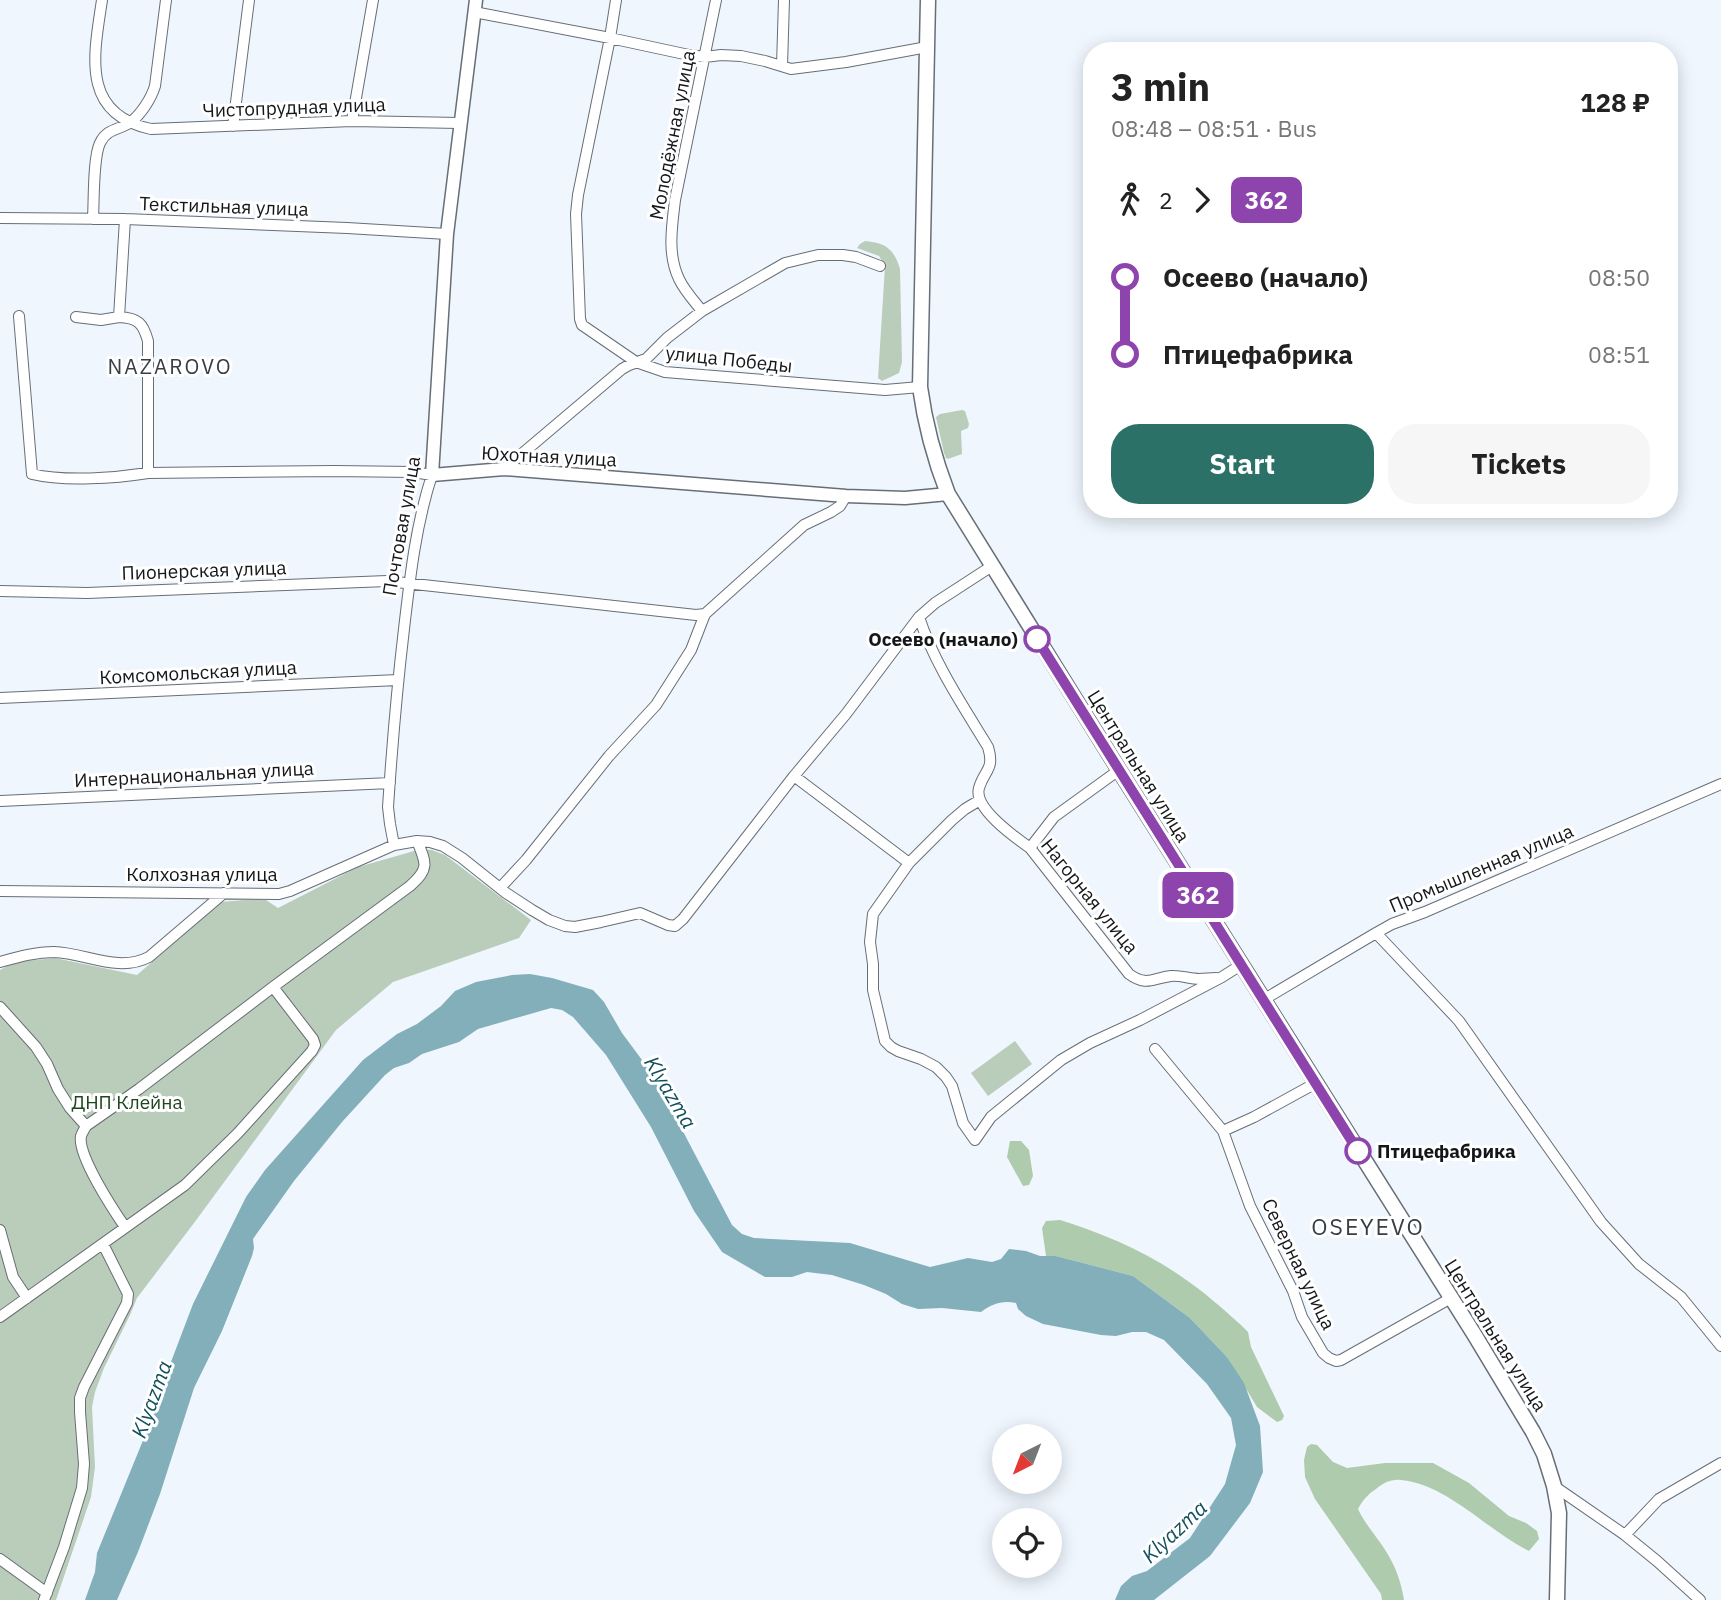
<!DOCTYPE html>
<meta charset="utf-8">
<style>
:root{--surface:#fff;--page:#f6f6f6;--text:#222;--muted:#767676;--accent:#2b7168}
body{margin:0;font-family:"IBM Plex Sans",sans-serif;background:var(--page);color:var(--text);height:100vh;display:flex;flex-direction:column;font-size:26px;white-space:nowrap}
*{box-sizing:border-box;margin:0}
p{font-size:23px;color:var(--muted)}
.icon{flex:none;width:38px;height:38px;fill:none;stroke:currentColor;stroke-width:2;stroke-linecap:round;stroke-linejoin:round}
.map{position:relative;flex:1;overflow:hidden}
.panel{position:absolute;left:1083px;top:42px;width:595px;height:476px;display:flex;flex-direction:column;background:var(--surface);border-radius:28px;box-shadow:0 4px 18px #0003}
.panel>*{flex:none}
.badge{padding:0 14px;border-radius:10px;font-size:24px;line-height:46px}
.needle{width:46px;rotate:222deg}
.tools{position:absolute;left:992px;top:1424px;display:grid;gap:14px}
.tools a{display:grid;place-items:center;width:70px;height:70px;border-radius:50%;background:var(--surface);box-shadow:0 4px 18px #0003;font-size:35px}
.map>.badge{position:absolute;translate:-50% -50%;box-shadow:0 0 0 4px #fff}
.legs{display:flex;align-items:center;gap:10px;height:77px;padding:0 28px;font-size:23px}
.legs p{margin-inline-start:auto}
.overview{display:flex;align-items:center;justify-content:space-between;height:119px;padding:0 28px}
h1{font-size:38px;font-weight:700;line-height:52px}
.primary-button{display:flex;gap:14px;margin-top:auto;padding:14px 28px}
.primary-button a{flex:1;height:80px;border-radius:28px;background:var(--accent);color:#fff;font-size:28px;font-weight:700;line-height:80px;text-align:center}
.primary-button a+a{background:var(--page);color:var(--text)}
ul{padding:0 28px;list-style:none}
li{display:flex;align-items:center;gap:24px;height:77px;font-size:26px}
li i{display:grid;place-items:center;width:10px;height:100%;margin:0 9px;background:currentColor}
li i::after{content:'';width:18px;height:18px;margin:-9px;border:5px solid;border-radius:50%;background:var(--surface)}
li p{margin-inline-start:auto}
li:first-child i{background:linear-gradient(#0000 50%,currentColor 0)}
li:last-child i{background:linear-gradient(currentColor 50%,#0000 0)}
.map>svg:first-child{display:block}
</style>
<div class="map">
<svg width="1721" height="1600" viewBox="0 0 1721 1600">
<rect width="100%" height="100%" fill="#eff6fd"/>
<path fill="#bacdba" d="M865 241C886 243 894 249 900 269L902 362 899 373 882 381 878 378 885 266 879 256 857 248 860 244Z
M962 410 965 411 969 424 968 428 961 431 962 454 948 459 946 458 944 453 936 417 940 414Z
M421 849 432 850 445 855 531 920 519 938 393 982 336 1030 197 1219 137 1298 130 1315 104 1368 95 1392 92 1407 95 1467 91 1497 56 1600H0V970L14 962 55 958 137 975 221 902 257 899 266 900 278 908 358 867Z
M1015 1041 1032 1064 988 1096 971 1073Z"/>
<path fill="#aecbae" d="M1010 1141H1021L1029 1150 1033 1176 1029 1185 1023 1186 1007 1157Z
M1060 1220C1102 1233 1145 1251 1182 1277 1203 1291 1222 1308 1241 1325L1248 1332 1251 1347 1284 1416 1282 1420 1277 1422 1257 1407 1227 1357 1190 1318 1133 1276 1056 1256H1046L1042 1228 1046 1221Z
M1311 1444 1317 1445 1333 1462 1347 1468 1385 1463H1433L1469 1483 1509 1516 1526 1523 1537 1531 1539 1539 1529 1551C1488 1531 1447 1484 1401 1480 1391 1479 1383 1483 1376 1489 1368 1494 1362 1501 1358 1509 1367 1528 1383 1543 1392 1562 1398 1573 1402 1588 1404 1600H1382L1381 1594 1315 1499 1305 1477 1304 1460 1307 1447Z"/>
<path fill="#82afba" d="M530 974 552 978 593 990 604 1002 622 1033 645 1064 666 1099 732 1225 742 1234 754 1238 850 1243 930 1267 968 1258 992 1262 1001 1259 1009 1249 1026 1251 1040 1256H1056L1133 1276 1190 1318 1227 1357 1244 1383 1260 1426 1263 1472 1250 1503 1210 1556 1154 1600H1115L1121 1586 1132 1576 1147 1571 1190 1538 1225 1484 1236 1445 1231 1418 1207 1384 1164 1340 1146 1332H1132L1116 1336 1101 1335 1043 1324 1026 1316 1018 1309 1016 1303C1002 1300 992 1304 981 1312L942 1308 918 1309 902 1304 886 1294 864 1285 832 1275 807 1272 792 1277H765L722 1252 694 1211 651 1127 606 1055 573 1017 562 1010 551 1008 478 1029 459 1042 422 1054 409 1063 394 1068 385 1075 342 1122 294 1181 253 1239 254 1248 252 1256 222 1331 194 1388 160 1494 138 1552 117 1600H85L95 1572 97 1553 144 1438 163 1383 193 1304 246 1197 265 1170 363 1060 397 1034 417 1024 441 1006 455 991 476 982 512 975Z"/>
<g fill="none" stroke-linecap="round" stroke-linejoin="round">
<defs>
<path id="minor" d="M102 0C94 54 80 114 151 129L352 121 460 123
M616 0 610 38 578 195 576 214 580 319 582 325 636 362 665 372 885 390 920 387
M474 12 610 38 689 55 705 57 721 55 741 56 765 61 791 69 846 62 927 47
M782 66 784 0
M352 121 373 0
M233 126 249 0
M0 218 125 219 347 228 447 234
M93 219C94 201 93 157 100 143 107 128 120 130 131 122 141 114 151 99 155 86L166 0
M125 219 119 317C138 318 143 323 148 341V473
M702 311C694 301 684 290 679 279 667 254 672 226 675 200L716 0
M19 316 32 474C65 482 116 478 148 473L335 471 413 472 432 475C416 524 410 577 404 629 397 688 392 747 388 807L390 824 394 845
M76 317 101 320 119 317
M504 469 622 369 629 365 646 359 667 338 702 311 785 263 818 255H843L856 257 880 266
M0 591 87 593 387 581 696 615 705 614 804 525 831 512 840 506 846 496
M919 617C934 663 963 706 988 747 995 770 984 770 979 788 973 808 1016 838 1030 848L1129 974C1147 987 1153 978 1171 976 1180 975 1190 979 1199 979 1205 979 1210 978 1216 978
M0 698 398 680
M794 776 909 863
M980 800 965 809 952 820 909 863 873 914 870 942 873 964V990L885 1041 891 1047 898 1051 921 1059 936 1067 946 1077 952 1086 963 1123 975 1140 991 1117 1061 1060 1090 1043 1140 1020 1222 977 1241 965
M0 801 390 783
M1030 848 1054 817 1119 770
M500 888 526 860 609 756 656 705 691 650 705 614
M0 891 279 894 290 891 394 845 417 841 430 842 443 846 462 858 506 893 532 910 549 920 565 926 575 927 601 922 640 913 668 925 675 926 683 919 794 776 846 714 919 617 935 603 992 566
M1376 933 1459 1021 1601 1222 1639 1264 1681 1297 1721 1346
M0 962C18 957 35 952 54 952 86 953 118 973 149 957L224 893
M1263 1000 1376 933 1392 924 1425 912 1721 784
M0 1007 36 1047 47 1064 58 1089 70 1108 86 1126
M1155 1049 1223 1131 1250 1206 1293 1291 1302 1317 1323 1353 1329 1358 1336 1361 1341 1360 1451 1298
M1223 1131 1254 1117 1316 1083
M125 1227C114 1211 77 1155 81 1136 81 1135 85 1128 86 1126L139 1089 273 987 410 886C429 869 427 864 417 841
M0 1230 13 1277 27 1298
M0 1317 185 1185 238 1133 312 1051 315 1045 313 1039 273 987
M1554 1486 1625 1535 1657 1561 1700 1600
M1625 1535 1659 1499 1721 1463
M0 1559 47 1593
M44 1600 64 1547 82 1488 84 1464 80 1412V1398L84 1387 127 1303 128 1294 103 1244"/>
<path id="tertiary" d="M476 0 447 234 432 475 504 469 846 496 905 498 948 494"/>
<path id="secondary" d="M928 0 920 387C925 424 934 458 948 494L1119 770 1474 1334 1533 1432 1544 1454 1554 1486 1559 1513 1557 1600"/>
</defs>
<use href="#minor" stroke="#676e75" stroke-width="12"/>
<use href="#tertiary" stroke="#676e75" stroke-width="15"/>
<use href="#secondary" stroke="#676e75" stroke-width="17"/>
<use href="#minor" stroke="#fff" stroke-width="10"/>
<use href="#tertiary" stroke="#fff" stroke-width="12"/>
<use href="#secondary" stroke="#fff" stroke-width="14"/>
</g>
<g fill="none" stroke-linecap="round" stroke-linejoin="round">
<defs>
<path id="line-1" d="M1037 639 1358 1151"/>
</defs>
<use href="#line-1" stroke="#fff" stroke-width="16"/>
<use href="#line-1" stroke="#8e44ad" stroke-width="10"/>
</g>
<g fill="#fff" stroke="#8e44ad" stroke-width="3.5">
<circle cx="1037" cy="639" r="12"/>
<circle cx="1358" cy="1151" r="12"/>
</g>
<g text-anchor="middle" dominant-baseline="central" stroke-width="6" stroke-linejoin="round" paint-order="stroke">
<g font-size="19" fill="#14171a" stroke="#fff">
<text transform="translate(294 107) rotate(-2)">Чистопрудная улица</text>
<text transform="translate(672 135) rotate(-79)">Молодёжная улица</text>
<text transform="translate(224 206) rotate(2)">Текстильная улица</text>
<text transform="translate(729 359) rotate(6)">улица Победы</text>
<text transform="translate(549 456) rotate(3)">Юхотная улица</text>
<text transform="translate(401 526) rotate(-80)">Почтовая улица</text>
<text transform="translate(204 570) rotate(-2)">Пионерская улица</text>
<text transform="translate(198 672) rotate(-3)">Комсомольская улица</text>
<text transform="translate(1139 766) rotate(58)">Центральная улица</text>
<text transform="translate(194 774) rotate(-3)">Интернациональная улица</text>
<text transform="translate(1481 868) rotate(-23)">Промышленная улица</text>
<text x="202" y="874">Колхозная улица</text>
<text transform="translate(1090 896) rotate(51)">Нагорная улица</text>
<text transform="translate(1299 1264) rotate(64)">Северная улица</text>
<text transform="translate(1496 1335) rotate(58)">Центральная улица</text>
</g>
<g font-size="19" font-weight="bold" fill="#14171a" stroke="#fff" text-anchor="end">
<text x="1018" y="639">Осеево (начало)</text>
<text x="1377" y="1151" text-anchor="start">Птицефабрика</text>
</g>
<g font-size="19" fill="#1d4620" stroke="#fff">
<text x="127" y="1102">ДНП Клейна</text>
</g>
<g font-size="21" letter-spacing="2" fill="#383e45" stroke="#fff">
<text x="170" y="366">NAZAROVO</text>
</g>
<g font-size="21" font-style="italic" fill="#11505d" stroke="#fff">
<text transform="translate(671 1092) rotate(59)">Klyazma</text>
<text transform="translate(151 1399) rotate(-70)">Klyazma</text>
<text transform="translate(1174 1531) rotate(-43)">Klyazma</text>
</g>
<g font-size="23" letter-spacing="2" fill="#383e45" stroke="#fff">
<text x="1368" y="1226">OSEYEVO</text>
</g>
</g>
</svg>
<div class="tools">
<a><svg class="needle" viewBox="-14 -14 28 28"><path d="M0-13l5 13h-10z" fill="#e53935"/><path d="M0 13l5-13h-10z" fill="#767676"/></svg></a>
<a><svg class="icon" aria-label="locate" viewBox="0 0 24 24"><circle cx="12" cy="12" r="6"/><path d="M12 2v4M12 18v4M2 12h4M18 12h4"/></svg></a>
</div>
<b class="badge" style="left:1198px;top:895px;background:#8e44ad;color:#fff">362</b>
<section class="panel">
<div class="overview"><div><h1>3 min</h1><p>08:48 – 08:51 · Bus</p></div><b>128 ₽</b></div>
<div class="legs"><svg class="icon" aria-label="walk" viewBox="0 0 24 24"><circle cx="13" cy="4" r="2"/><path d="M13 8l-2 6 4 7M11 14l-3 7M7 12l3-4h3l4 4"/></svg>2<svg class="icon" aria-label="forward" viewBox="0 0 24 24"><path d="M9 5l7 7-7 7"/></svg><b class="badge" style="background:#8e44ad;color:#fff">362</b></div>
<ul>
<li><i style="color:#8e44ad"></i><b>Осеево (начало)</b><p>08:50</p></li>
<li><i style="color:#8e44ad"></i><b>Птицефабрика</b><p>08:51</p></li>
</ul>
<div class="primary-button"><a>Start</a><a>Tickets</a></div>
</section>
</div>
